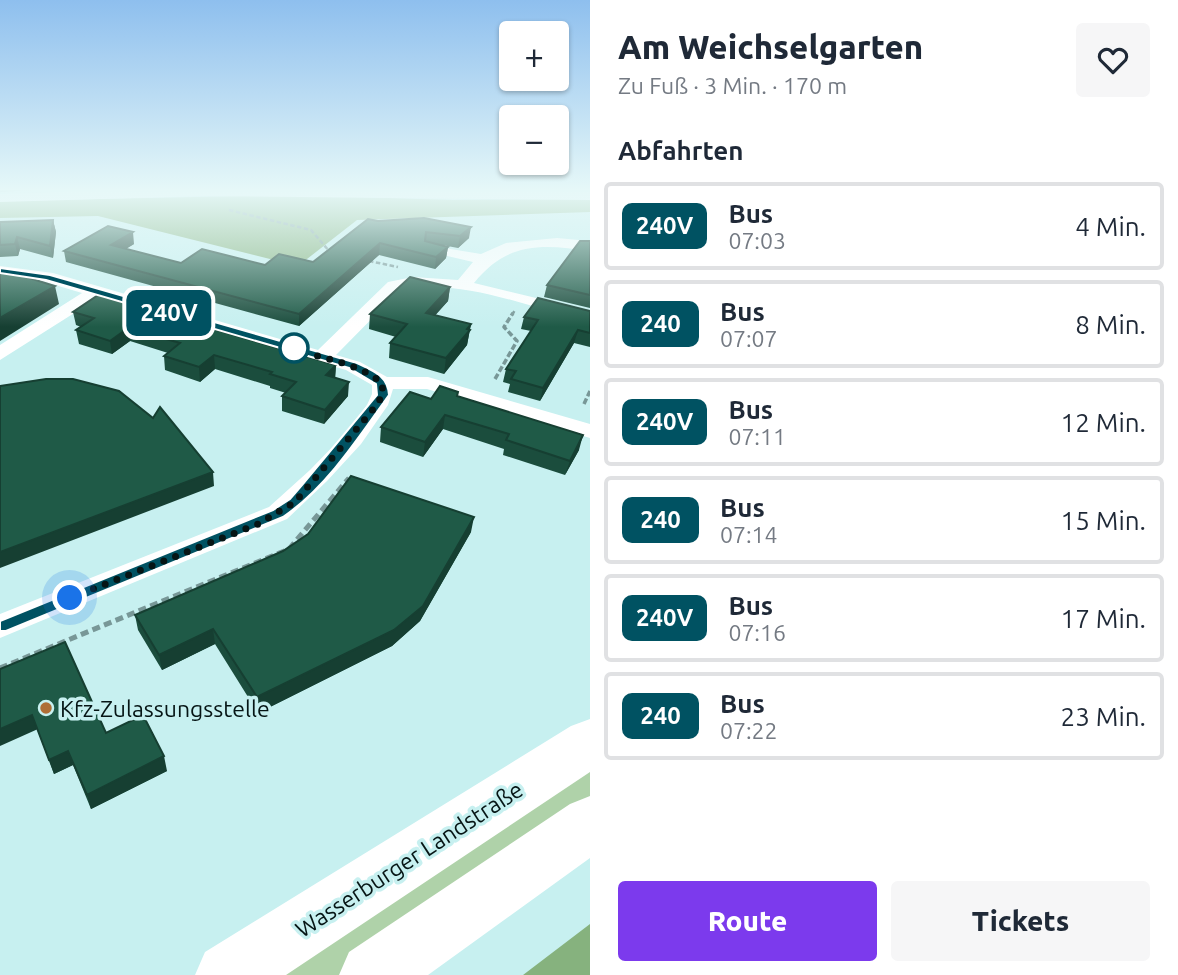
<!DOCTYPE html>
<html lang="de">
<meta charset="utf-8">
<style>
:root{--surface:#fff;--page:#f6f6f7;--text:#1f2937;--muted:#747a83;--line:#e0e1e3;--accent:#7c3aed}
body{margin:0;font-family:Ubuntu,sans-serif;background:var(--page);color:var(--text);height:100vh;display:flex;flex-direction:column;font-size:26px;white-space:nowrap}
*{box-sizing:border-box;margin:0}
p{font-size:23px;color:var(--muted)}
.icon{flex:none;width:38px;height:38px;fill:none;stroke:currentColor;stroke-width:2;stroke-linecap:round;stroke-linejoin:round}
.map{position:relative;flex:1;overflow:hidden}
.drawer{display:flex;flex-direction:column;background:var(--surface);width:588px}
.drawer>*{flex:none}
.badge{padding:0 14px;border-radius:10px;font-size:24px;line-height:46px}
.tools{position:absolute;left:499px;top:21px;display:grid;gap:14px}
.tools a{display:grid;place-items:center;width:70px;height:70px;border-radius:7px;background:var(--surface);box-shadow:0 2px 5px #0004;font-size:35px}
.you{position:absolute;width:35px;height:35px;margin:-18px;border:5px solid #fff;border-radius:50%;background:#1a73e8;box-shadow:0 0 0 10px #1a73e833}
.map>.badge{position:absolute;translate:-50% -50%;box-shadow:0 0 0 4px #fff}
h2{padding:0 28px;font-size:26px;line-height:63px}
.round{display:grid;place-items:center;flex:none;width:74px;height:74px;border-radius:7px;background:var(--page)}
.headline{display:flex;align-items:center;justify-content:space-between;height:119px;padding:0 28px}
h1{font-size:33px;font-weight:800;line-height:52px}
.button{display:flex;gap:14px;margin-top:auto;padding:14px 28px}
.button a{flex:1;height:80px;border-radius:7px;background:var(--accent);color:#fff;font-size:28px;font-weight:800;line-height:80px;text-align:center}
.button a+a{background:var(--page);color:var(--text)}
ul{padding:0;list-style:none}
li{display:flex;align-items:center;gap:21px;height:88px;margin:0 14px 10px;padding:0 14px;border:4px solid var(--line);border-radius:7px}
li div{flex:1}
li b{display:block;font-size:26px}
li em{font-style:normal}
li .badge{min-width:77px;font-weight:700;text-align:center}
main{display:flex;flex:1;min-height:0}
.map>svg:first-child{display:block}
</style>
<main>
<div class="map">
<svg width="590" height="975" viewBox="0 0 590 975">
<rect width="100%" height="100%" fill="#c7f0f0"/>
<path fill="#afd2a9" d="M590 770V811L353 975H278Z"/>
<path fill="#86b27e" d="M291 195 453 200 590 199V212L357 220 298 266 98 216 0 218V201Z
M590 924V975H523Z"/>
<g fill="none" stroke-linecap="round" stroke-linejoin="round">
<path stroke="#789797" stroke-width="2.5" stroke-dasharray="4.5 2.5" stroke-linecap="butt" d="M229 210 311 230 330 252
M369 261 398 267
M512 315 515 310"/>
<path stroke="#789797" stroke-width="3.5" stroke-dasharray="6 2.5" stroke-linecap="butt" d="M495 379 517 341 504 327 513 313
M584 404 590 391"/>
<path stroke="#789797" stroke-width="5" stroke-dasharray="8 4.5" stroke-linecap="butt" d="M0 668 289 549 349 478"/>
<path fill="#fff" fill-rule="evenodd" d="M123 190 590 192V200L202 196 0 202V194Z
M557 238 590 241V251C541 244 507 242 474 283L590 311V323C531 308 462 277 400 290L336 355 360 362 387 377H428L590 424V438L427 389H393L388 405 361 444 327 481 287 519 0 638V614L269 507 310 470 345 434 367 405 372 394V385L346 370 98 298 0 360V345L82 293 45 282 0 276V266L53 273 318 350 388 282 413 277 458 280 473 262 426 251V245L481 254 506 243Z"/>
<path fill="#fff" fill-rule="evenodd" d="M590 719V772L286 975H195L205 952 571 726Z
M590 796V858L428 975H339L349 952 570 804Z"/>
</g>
<path fill="#1b4d3d" d="M0 190H33L0 192Z
M53 220 56 232 53 258 20 249 18 256 0 257V222Z
M378 221 469 238 458 248 442 245 448 247 446 258 435 269 379 255 299 326 66 262 64 251 134 244 126 249 181 263 265 265 313 262Z
M590 241V308L544 297 547 285Z
M450 287 448 301 435 315 471 324 467 345 444 374 389 358 390 343 396 337 369 329 370 314Z
M590 311V347L574 343 540 401 508 392 510 384 503 382 506 369 531 331 521 329 524 317Z
M73 312 336 365 335 378 348 396 324 424 282 411V396L286 393 270 388V386L215 369 200 382 165 370 164 356 168 353 130 341 112 354 79 344 76 330 81 327 76 325Z
M458 396 579 450 565 475 503 455 504 449 443 429 423 457 380 442 381 427 431 399Z
M471 532 420 621 392 646 258 713 215 644 162 670 138 630 135 615Z
M0 669 106 733 167 771 91 809 73 765 54 774 37 729Z"/>
<path fill="#163f32" d="M53 220 56 232 53 258 50 246Z
M471 227 469 238 458 248 460 236Z
M133 232 134 244 113 256 111 245Z
M17 237 20 249 18 256 15 244Z
M380 243 379 255 299 326V314Z
M448 247 446 258 435 269 436 257Z
M55 286 59 304 0 341V318Z
M450 287 448 301 424 328 426 313Z
M471 324 467 345 444 374 446 358Z
M128 328 130 341 112 354 110 341Z
M578 330 574 343 540 401 543 388Z
M214 355 215 369 200 382 199 367Z
M336 365 335 379 326 375Z
M349 382 348 396 324 424 325 410Z
M445 415 443 429 423 457 425 442Z
M583 435 579 450 565 475 570 461Z
M213 472 214 486 0 568V552Z
M474 517 471 532 420 621 392 646 258 713 257 697Z
M213 629 215 644 162 670 159 655Z
M32 715 38 729 0 746V729Z
M68 751 73 765 54 774 49 760Z
M164 756 167 771 91 809 87 795Z"/>
<path fill="#1f5a47" stroke="#163f32" stroke-width="2" d="M424 218 471 227 460 236 426 232 425 241 448 247 436 257 380 243 299 314 64 251 108 226 133 232 111 245 181 263 202 249 265 265 279 254 313 262 368 219 378 221Z
M53 220 50 246 17 237 15 244 0 245V222Z
M580 241H590V295L547 285Z
M0 269 55 286 0 318Z
M410 277 450 287 426 313 471 324 467 329 470 330 446 358 390 343 407 324 370 314Z
M98 295 336 365 326 375 349 382 325 410 282 396 296 382 270 374 272 372 214 355 199 367 164 356 180 343 128 328 110 341 76 330 94 318 73 312Z
M538 298 590 311V333L578 330 543 388 511 379 516 371 506 369 538 320 524 317Z
M46 379H73L119 391 153 418 160 407 213 472 0 552V386Z
M440 386 458 392 457 396 583 435 570 461 506 440 509 434 445 415 425 442 381 427 410 392 431 399Z
M351 476 474 517 423 606 394 630 257 697 213 629 159 655 135 615 283 551 308 534Z
M65 642 106 733 143 715 164 756 87 795 68 751 49 760 32 715 0 729V669Z"/>
<linearGradient id="sky" x2="0" y2="1"><stop stop-color="#8ebfee"/><stop offset="0.58" stop-color="#e6f8f8"/><stop offset="1" stop-color="#e6f8f8" stop-opacity="0"/></linearGradient>
<rect width="590" height="327" fill="url(#sky)"/>
<path fill="#005262" stroke="#fff" stroke-width="2" d="M0 268 50 275 357 363C374 371 388 376 389 395 359 437 326 488 283 517L6 631H0V621L273 510 290 499 302 485 377 395 376 384 349 368 46 280 0 273Z"/>
<g fill="none" stroke-linecap="round" stroke-linejoin="round">
<path stroke="#061515" stroke-width="7" stroke-dasharray="0 12.6" d="M70 598 258 524 295 502 371 412 383 395 382 383C357 362 323 360 294 348"/>
</g>
<circle fill="#fff" stroke="#005262" stroke-width="3.5" cx="294" cy="348" r="14"/>
<circle fill="#ae6e36" stroke="#c7f0f0" stroke-width="2.5" cx="46" cy="708" r="7"/>
<g text-anchor="middle" dominant-baseline="central" stroke-width="7" stroke-linejoin="round" paint-order="stroke">
<g font-size="23" fill="#061515" stroke="#c7f0f0" text-anchor="start">
<text x="60" y="708">Kfz-Zulassungsstelle</text>
</g>
<g font-size="23" fill="#061515" stroke="#c7f0f0">
<text transform="translate(409 859) rotate(-33)">Wasserburger Landstraße</text>
</g>
</g>
</svg>
<div class="tools">
<a>+</a>
<a>−</a>
</div>
<div class="you" style="left:70px;top:598px"></div>
<b class="badge" style="left:169px;top:313px;background:#005262;color:#fff">240V</b>
</div>
<section class="drawer">
<div class="headline"><div><h1>Am Weichselgarten</h1><p>Zu Fuß · 3 Min. · 170 m</p></div><a class="round"><svg class="icon" aria-label="heart" viewBox="0 0 24 24"><path d="M12 20l-8-8c-3-5 5-10 8-4 3-6 11-1 8 4z"/></svg></a></div>
<h2>Abfahrten</h2>
<ul>
<li><span class="badge" style="background:#005262;color:#fff">240V</span><div><b>Bus</b><p>07:03</p></div><em>4 Min.</em></li>
<li><span class="badge" style="background:#005262;color:#fff">240</span><div><b>Bus</b><p>07:07</p></div><em>8 Min.</em></li>
<li><span class="badge" style="background:#005262;color:#fff">240V</span><div><b>Bus</b><p>07:11</p></div><em>12 Min.</em></li>
<li><span class="badge" style="background:#005262;color:#fff">240</span><div><b>Bus</b><p>07:14</p></div><em>15 Min.</em></li>
<li><span class="badge" style="background:#005262;color:#fff">240V</span><div><b>Bus</b><p>07:16</p></div><em>17 Min.</em></li>
<li><span class="badge" style="background:#005262;color:#fff">240</span><div><b>Bus</b><p>07:22</p></div><em>23 Min.</em></li>
</ul>
<div class="button"><a>Route</a><a>Tickets</a></div>
</section>
</main>
